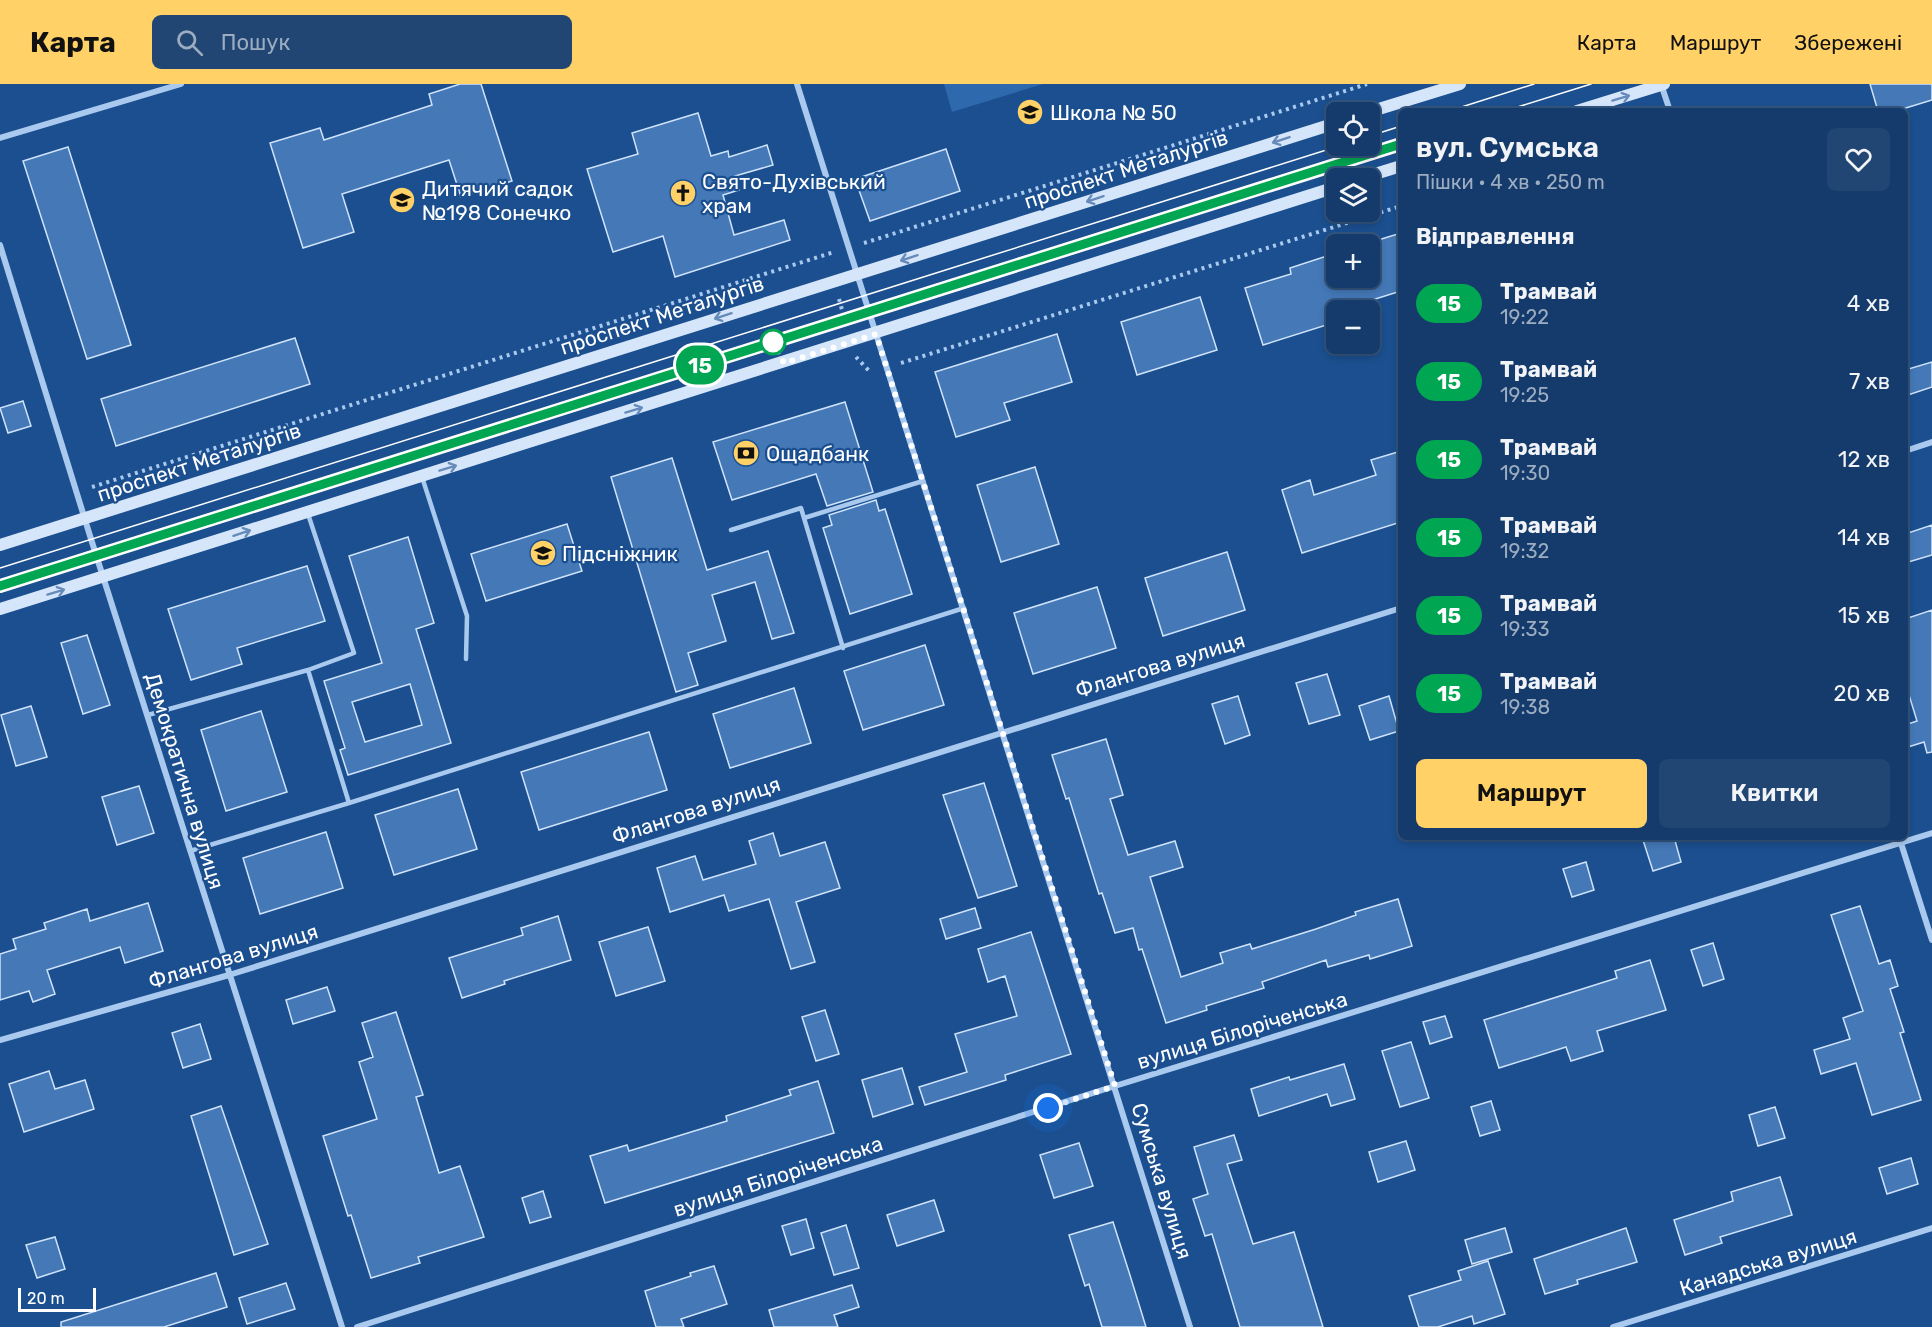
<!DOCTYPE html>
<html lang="uk">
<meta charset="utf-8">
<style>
:root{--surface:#143b6b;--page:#214673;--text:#f1f3f6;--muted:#9dadc1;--line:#33557e;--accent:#ffd166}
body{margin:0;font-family:Rubik,sans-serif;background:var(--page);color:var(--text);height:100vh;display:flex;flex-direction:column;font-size:22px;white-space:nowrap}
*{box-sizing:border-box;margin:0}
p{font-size:20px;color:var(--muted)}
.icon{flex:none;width:33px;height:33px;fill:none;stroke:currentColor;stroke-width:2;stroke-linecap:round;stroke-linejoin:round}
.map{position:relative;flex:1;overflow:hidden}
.side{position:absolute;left:1398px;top:24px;width:510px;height:732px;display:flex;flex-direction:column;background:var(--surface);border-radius:9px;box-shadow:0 3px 9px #0003,0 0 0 2px var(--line)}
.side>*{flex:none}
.badge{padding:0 12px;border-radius:20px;font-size:21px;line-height:39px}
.fabs{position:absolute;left:1326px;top:18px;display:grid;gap:12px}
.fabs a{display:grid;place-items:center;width:54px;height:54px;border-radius:9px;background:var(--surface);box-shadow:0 3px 9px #0003,0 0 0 2px var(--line);font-size:30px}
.scale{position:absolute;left:18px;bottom:15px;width:78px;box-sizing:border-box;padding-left:6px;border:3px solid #fff;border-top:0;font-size:16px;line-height:21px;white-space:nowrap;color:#fff;-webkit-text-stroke:4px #1b4f8f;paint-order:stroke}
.you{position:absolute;width:30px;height:30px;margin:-15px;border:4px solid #fff;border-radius:50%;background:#1a73e8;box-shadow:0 0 0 9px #1a73e833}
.map>.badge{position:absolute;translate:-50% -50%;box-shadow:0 0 0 3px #fff}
h2{padding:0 18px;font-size:22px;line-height:54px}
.round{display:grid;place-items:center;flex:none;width:63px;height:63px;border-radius:9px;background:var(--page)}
.headline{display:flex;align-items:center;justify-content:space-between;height:102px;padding:0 18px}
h1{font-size:28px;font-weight:600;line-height:45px}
.button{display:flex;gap:12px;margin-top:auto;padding:12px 18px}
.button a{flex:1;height:69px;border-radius:9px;background:var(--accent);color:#111;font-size:24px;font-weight:600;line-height:69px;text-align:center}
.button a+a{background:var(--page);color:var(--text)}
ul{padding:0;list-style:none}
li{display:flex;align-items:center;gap:18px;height:78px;padding:0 18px}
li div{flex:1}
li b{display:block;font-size:22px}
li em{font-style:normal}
li .badge{min-width:66px;font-weight:700;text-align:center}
header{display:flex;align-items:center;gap:36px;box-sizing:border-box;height:84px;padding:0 30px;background:var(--accent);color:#111}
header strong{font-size:28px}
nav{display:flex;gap:33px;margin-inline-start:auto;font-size:21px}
.search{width:420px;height:54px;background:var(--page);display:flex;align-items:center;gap:15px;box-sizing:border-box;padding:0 21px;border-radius:9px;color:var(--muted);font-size:22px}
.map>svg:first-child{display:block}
</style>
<header>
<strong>Карта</strong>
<div class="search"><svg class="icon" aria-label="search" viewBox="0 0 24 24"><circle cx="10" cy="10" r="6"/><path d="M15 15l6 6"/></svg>Пошук</div>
<nav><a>Карта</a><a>Маршрут</a><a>Збережені</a></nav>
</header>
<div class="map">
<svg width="1932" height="1243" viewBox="0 0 1932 1243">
<rect width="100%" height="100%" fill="#1b4f8f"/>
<path fill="#2e69ad" d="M944 0H1043L952 28Z"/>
<path fill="#4478b7" stroke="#cfe3fa" stroke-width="1.5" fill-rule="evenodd" d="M460 0H481L512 97 461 113 449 76 342 110 354 148 303 164 270 59 320 44 324 56 432 21 429 10Z
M1870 0H1932V16L1896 27H1878Z
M698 29 711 72 728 67 729 73 767 61 773 81 735 92 739 106 723 111 734 151 784 136 790 156 675 193 663 152 613 168 587 85 638 70 632 49Z
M68 63 131 261 87 275 23 77Z
M946 65 960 107 870 137 855 95Z
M1401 149V207L1372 216 1375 226H1336V238L1263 261 1245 204 1291 190 1290 184 1336 169V194H1370V160H1365Z
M1200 213 1217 266 1137 291 1121 238Z
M1057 250 1072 298 1004 319 1010 336 956 353 935 288Z
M295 254 310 300 116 362 101 315Z
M1932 278V303L1905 312V286Z
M23 317 31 342 8 349 0 324Z
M845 318 873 408 827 422 816 390 732 416 713 358Z
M1401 367V438L1302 469 1282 406 1310 396 1314 411 1376 391 1371 376Z
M672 374 707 486 768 467 794 549 772 555 755 498 712 511 726 557 688 569 698 601 676 608 611 393Z
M1035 383 1059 460 1001 478 977 401Z
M876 416 879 427 885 425 912 510 850 530 823 444 832 441 829 431Z
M567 440 582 487 486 517 471 470Z
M1932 441V471L1905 479V450Z
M408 453 434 539 416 545 451 659 348 691 340 666 345 664 324 597 382 579 349 472ZM410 600 422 641 365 658 352 618Z
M1227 468 1245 526 1163 552 1145 494Z
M307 482 325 537 237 564 242 580 191 596 168 525Z
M1097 503 1116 564 1033 590 1014 529Z
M1932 526V668L1927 669 1924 658 1905 664V641L1917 637 1905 598V535Z
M87 551 110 621 83 630 61 559Z
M925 561 944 621 863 646 844 587Z
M1327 590 1340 631 1309 640 1296 599Z
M794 604 811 659 730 684 713 630Z
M1238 612 1250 651 1225 660 1212 620Z
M1389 612 1399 647 1370 656 1359 622Z
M31 622 47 673 16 682 1 631Z
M261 627 287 708 226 727 201 646Z
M649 648 667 706 539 746 521 688Z
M1106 655 1123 711 1110 715 1128 771 1175 757 1183 783 1150 793 1181 893 1223 879 1220 869 1250 860 1252 865 1316 845 1356 831 1355 828 1398 815 1412 862 1370 875 1369 871 1328 883 1326 876 1262 898 1264 904 1206 922 1207 926 1166 939 1142 865 1139 866 1133 844 1115 849 1102 809 1099 810 1069 714 1066 715 1052 671Z
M984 699 1017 802 978 814 943 711Z
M139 702 154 749 117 761 102 713Z
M458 705 477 765 394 791 375 731Z
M326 748 343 804 260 830 243 774Z
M773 749 780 772 825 758 840 804 796 818 815 878 791 885 769 815 729 827 724 811 670 828 657 784 695 772 703 796 756 780 749 757Z
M1642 753H1674L1681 778 1653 787Z
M1586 778 1594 806 1572 813 1563 785Z
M148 819 163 867 125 879 120 863 47 886 55 910 33 918 29 907 0 916V870L16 865 13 855 46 845 44 839 87 825 90 837Z
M1860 822 1879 880 1890 876 1898 902 1890 905 1904 948 1900 949 1921 1016 1872 1031 1856 979 1821 990 1814 966 1850 955 1843 934 1863 927 1831 831Z
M975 824 981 844 946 855 940 835Z
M558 832 571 876 504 897 505 900 462 914 449 874 523 851 521 844Z
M648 843 665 897 616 912 599 858Z
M1031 848 1071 970 1005 991 1006 996 925 1021 919 1003 967 988 955 950 1017 932 1005 892 988 898 978 865Z
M1713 859 1724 895 1703 902 1691 866Z
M1650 876 1666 926 1597 947 1603 967 1571 977 1566 963 1499 984 1484 936 1617 894 1615 887Z
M327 903 335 927 293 940 286 916Z
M825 926 839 970 816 977 802 933Z
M396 928 423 1011 416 1013 439 1089 460 1082 484 1153 418 1173 420 1179 371 1194 351 1131 348 1132 323 1052 377 1035 359 978 373 973 362 939Z
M1445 932 1452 953 1430 960 1423 938Z
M200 940 211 975 183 984 172 949Z
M1411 958 1429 1014 1400 1023 1382 967Z
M1344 980 1355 1015 1331 1022 1327 1010 1259 1032 1251 1005 1289 993 1290 996Z
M902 984 913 1020 873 1033 862 996Z
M49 987 55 1005 85 996 94 1025 24 1048 9 1000Z
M818 997 834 1049 605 1119 590 1072 627 1061 629 1067 727 1037 726 1032 791 1011 789 1006Z
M1491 1017 1500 1046 1480 1052 1471 1023Z
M221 1022 268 1160 234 1171 191 1032Z
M1775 1023 1785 1054 1758 1062 1749 1031Z
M1234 1051 1242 1076 1227 1080 1253 1160 1294 1148 1323 1243H1240L1212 1150 1205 1152 1193 1115 1208 1110 1194 1063Z
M1406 1057 1415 1086 1378 1098 1369 1068Z
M1079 1059 1093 1102 1054 1114 1040 1071Z
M1911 1074 1918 1100 1887 1110 1879 1084Z
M1780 1093 1792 1131 1720 1153 1722 1159 1685 1171 1674 1136 1733 1117 1731 1108Z
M543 1107 551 1133 530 1139 522 1114Z
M934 1116 944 1147 897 1162 887 1131Z
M806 1135 814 1164 791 1171 782 1142Z
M1113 1138 1129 1188 1146 1243H1102L1089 1200 1085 1202 1069 1151Z
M846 1141 859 1184 834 1191 821 1149Z
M1505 1144 1512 1168 1472 1180 1465 1156Z
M1626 1144 1637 1178 1577 1196 1578 1200 1545 1210 1534 1175Z
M55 1153 65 1185 37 1194 26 1161Z
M1488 1177 1505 1230 1474 1240 1472 1232 1438 1243H1419L1409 1212 1461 1196 1458 1187Z
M714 1182 727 1220 681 1235 684 1243H656L645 1207 691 1192 690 1189Z
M216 1189 227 1223 164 1243H61V1238Z
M286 1199 295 1225 247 1240 239 1214Z
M852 1201 859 1223 834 1231 838 1243H774L769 1226Z"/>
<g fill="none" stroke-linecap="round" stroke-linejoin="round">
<path stroke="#a9c9ee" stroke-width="4" stroke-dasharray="3 4.5" stroke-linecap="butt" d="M864 159 1367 0
M839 215 846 240
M856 273 871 289
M901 279 1401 122
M92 403 834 168"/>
<path stroke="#a9c9ee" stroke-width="4.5" d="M422 393 467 532 466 575
M804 434 923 397
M731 446 801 424 843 564
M308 586 349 719
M148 631 308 586 354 569 308 430
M190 767 349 719 964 524"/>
<path stroke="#a9c9ee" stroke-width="6" d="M797 0 1190 1243
M1661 0 1670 27
M0 54 181 0
M0 161 91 455 342 1243
M1905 367 1932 358
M1899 753 1932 856
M0 956 229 891 1401 524
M357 1243 1115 1002 1932 749
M1613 1243 1932 1144"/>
<path stroke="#d6e6fa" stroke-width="12" d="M1577 27 1664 0
M1369 28 1460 0
M1362 94 1401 82
M0 461 1336 39
M0 525 1336 103"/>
<path stroke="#fff" stroke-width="1.5" d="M1449 27 1534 0
M1505 27 1591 0
M1370 52 1401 42
M0 484 1339 62
M0 502 1401 60"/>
</g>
<defs><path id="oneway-shaft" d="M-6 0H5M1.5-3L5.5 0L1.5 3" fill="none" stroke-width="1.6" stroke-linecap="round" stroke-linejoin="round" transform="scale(1.5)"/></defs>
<g stroke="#668bba">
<use href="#oneway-shaft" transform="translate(1621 14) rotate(-17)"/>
<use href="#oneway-shaft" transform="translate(1281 56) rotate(162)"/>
<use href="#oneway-shaft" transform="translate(1095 115) rotate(162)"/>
<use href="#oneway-shaft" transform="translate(909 174) rotate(162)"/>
<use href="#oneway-shaft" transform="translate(723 232) rotate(162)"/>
<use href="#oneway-shaft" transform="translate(634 326) rotate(-17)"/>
<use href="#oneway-shaft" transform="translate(448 384) rotate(-17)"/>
<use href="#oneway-shaft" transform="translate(242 449) rotate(-18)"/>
<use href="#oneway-shaft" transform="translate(56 508) rotate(-17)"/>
</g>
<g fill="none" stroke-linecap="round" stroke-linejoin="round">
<defs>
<path id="line" d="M0 502 1401 60"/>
</defs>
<use href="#line" stroke="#fff" stroke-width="14"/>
<use href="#line" stroke="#00a651" stroke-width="9"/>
<path stroke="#fff" stroke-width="6" stroke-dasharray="0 10.8" d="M773 258 784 279 876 250 1115 1002 1048 1024"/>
</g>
<defs>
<symbol id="school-disc" viewBox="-11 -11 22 22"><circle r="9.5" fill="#ffd166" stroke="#1b4f8f"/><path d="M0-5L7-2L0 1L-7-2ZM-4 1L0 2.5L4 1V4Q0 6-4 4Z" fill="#111"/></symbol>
<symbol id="church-disc" viewBox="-11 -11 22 22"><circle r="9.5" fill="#ffd166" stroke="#1b4f8f"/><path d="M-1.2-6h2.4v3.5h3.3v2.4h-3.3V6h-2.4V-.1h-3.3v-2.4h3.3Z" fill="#111"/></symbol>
<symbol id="bank-disc" viewBox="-11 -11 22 22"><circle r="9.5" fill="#ffd166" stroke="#1b4f8f"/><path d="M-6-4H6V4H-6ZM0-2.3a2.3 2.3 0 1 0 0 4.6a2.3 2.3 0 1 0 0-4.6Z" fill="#111"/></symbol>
</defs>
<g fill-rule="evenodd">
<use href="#school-disc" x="1015" y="13" width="30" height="30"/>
<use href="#church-disc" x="668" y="94" width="30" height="30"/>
<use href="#school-disc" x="387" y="101" width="30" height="30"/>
<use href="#bank-disc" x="731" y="354" width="30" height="30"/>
<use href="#school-disc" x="528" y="454" width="30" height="30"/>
</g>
<circle fill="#fff" stroke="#00a651" stroke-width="3" cx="773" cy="258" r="12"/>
<g text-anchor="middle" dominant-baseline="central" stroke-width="4.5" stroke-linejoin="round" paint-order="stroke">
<g font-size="21" fill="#fff" stroke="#1b4f8f" text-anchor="start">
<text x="1050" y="28">Школа № 50</text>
<text x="702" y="97">Свято-Духівський<tspan x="702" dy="24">храм</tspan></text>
<text x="422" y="104">Дитячий садок<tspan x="422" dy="24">№198 Сонечко</tspan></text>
<text x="766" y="369">Ощадбанк</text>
<text x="562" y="469">Підсніжник</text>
</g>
<g font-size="21" fill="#fff" stroke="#1b4f8f">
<text transform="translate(1126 85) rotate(-18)">проспект Металургів</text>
<text transform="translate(662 231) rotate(-18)">проспект Металургів</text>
<text transform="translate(199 378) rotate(-18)">проспект Металургів</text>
<text transform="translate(1160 581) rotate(-17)">Флангова вулиця</text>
<text transform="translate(185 697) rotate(73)">Демократична вулиця</text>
<text transform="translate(696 726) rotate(-18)">Флангова вулиця</text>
<text transform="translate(233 872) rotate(-17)">Флангова вулиця</text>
<text transform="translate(1242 946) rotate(-17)">вулиця Білоріченська</text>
<text transform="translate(778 1092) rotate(-18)">вулиця Білоріченська</text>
<text transform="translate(1162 1097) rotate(73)">Сумська вулиця</text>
<text transform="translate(1768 1178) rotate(-17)">Канадська вулиця</text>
</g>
</g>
</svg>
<div class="fabs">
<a><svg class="icon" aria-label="locate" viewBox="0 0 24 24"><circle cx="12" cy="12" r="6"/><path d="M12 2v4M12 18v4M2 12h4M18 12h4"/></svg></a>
<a><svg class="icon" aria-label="layers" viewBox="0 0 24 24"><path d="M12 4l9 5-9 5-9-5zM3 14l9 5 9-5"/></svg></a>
<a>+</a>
<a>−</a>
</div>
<div class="scale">20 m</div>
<div class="you" style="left:1048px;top:1024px"></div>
<b class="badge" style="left:700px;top:281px;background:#00a651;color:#fff">15</b>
<section class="side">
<div class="headline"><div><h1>вул. Сумська</h1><p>Пішки · 4 хв · 250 m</p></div><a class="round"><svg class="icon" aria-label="heart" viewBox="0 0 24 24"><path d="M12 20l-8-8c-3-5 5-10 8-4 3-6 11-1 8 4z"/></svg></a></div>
<h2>Відправлення</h2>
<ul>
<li><span class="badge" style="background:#00a651;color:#fff">15</span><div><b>Трамвай</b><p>19:22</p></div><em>4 хв</em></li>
<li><span class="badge" style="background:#00a651;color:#fff">15</span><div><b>Трамвай</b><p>19:25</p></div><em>7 хв</em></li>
<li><span class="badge" style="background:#00a651;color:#fff">15</span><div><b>Трамвай</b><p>19:30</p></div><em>12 хв</em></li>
<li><span class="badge" style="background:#00a651;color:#fff">15</span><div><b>Трамвай</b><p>19:32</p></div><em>14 хв</em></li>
<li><span class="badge" style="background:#00a651;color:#fff">15</span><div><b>Трамвай</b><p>19:33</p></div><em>15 хв</em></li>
<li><span class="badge" style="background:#00a651;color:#fff">15</span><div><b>Трамвай</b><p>19:38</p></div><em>20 хв</em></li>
</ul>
<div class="button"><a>Маршрут</a><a>Квитки</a></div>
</section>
</div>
